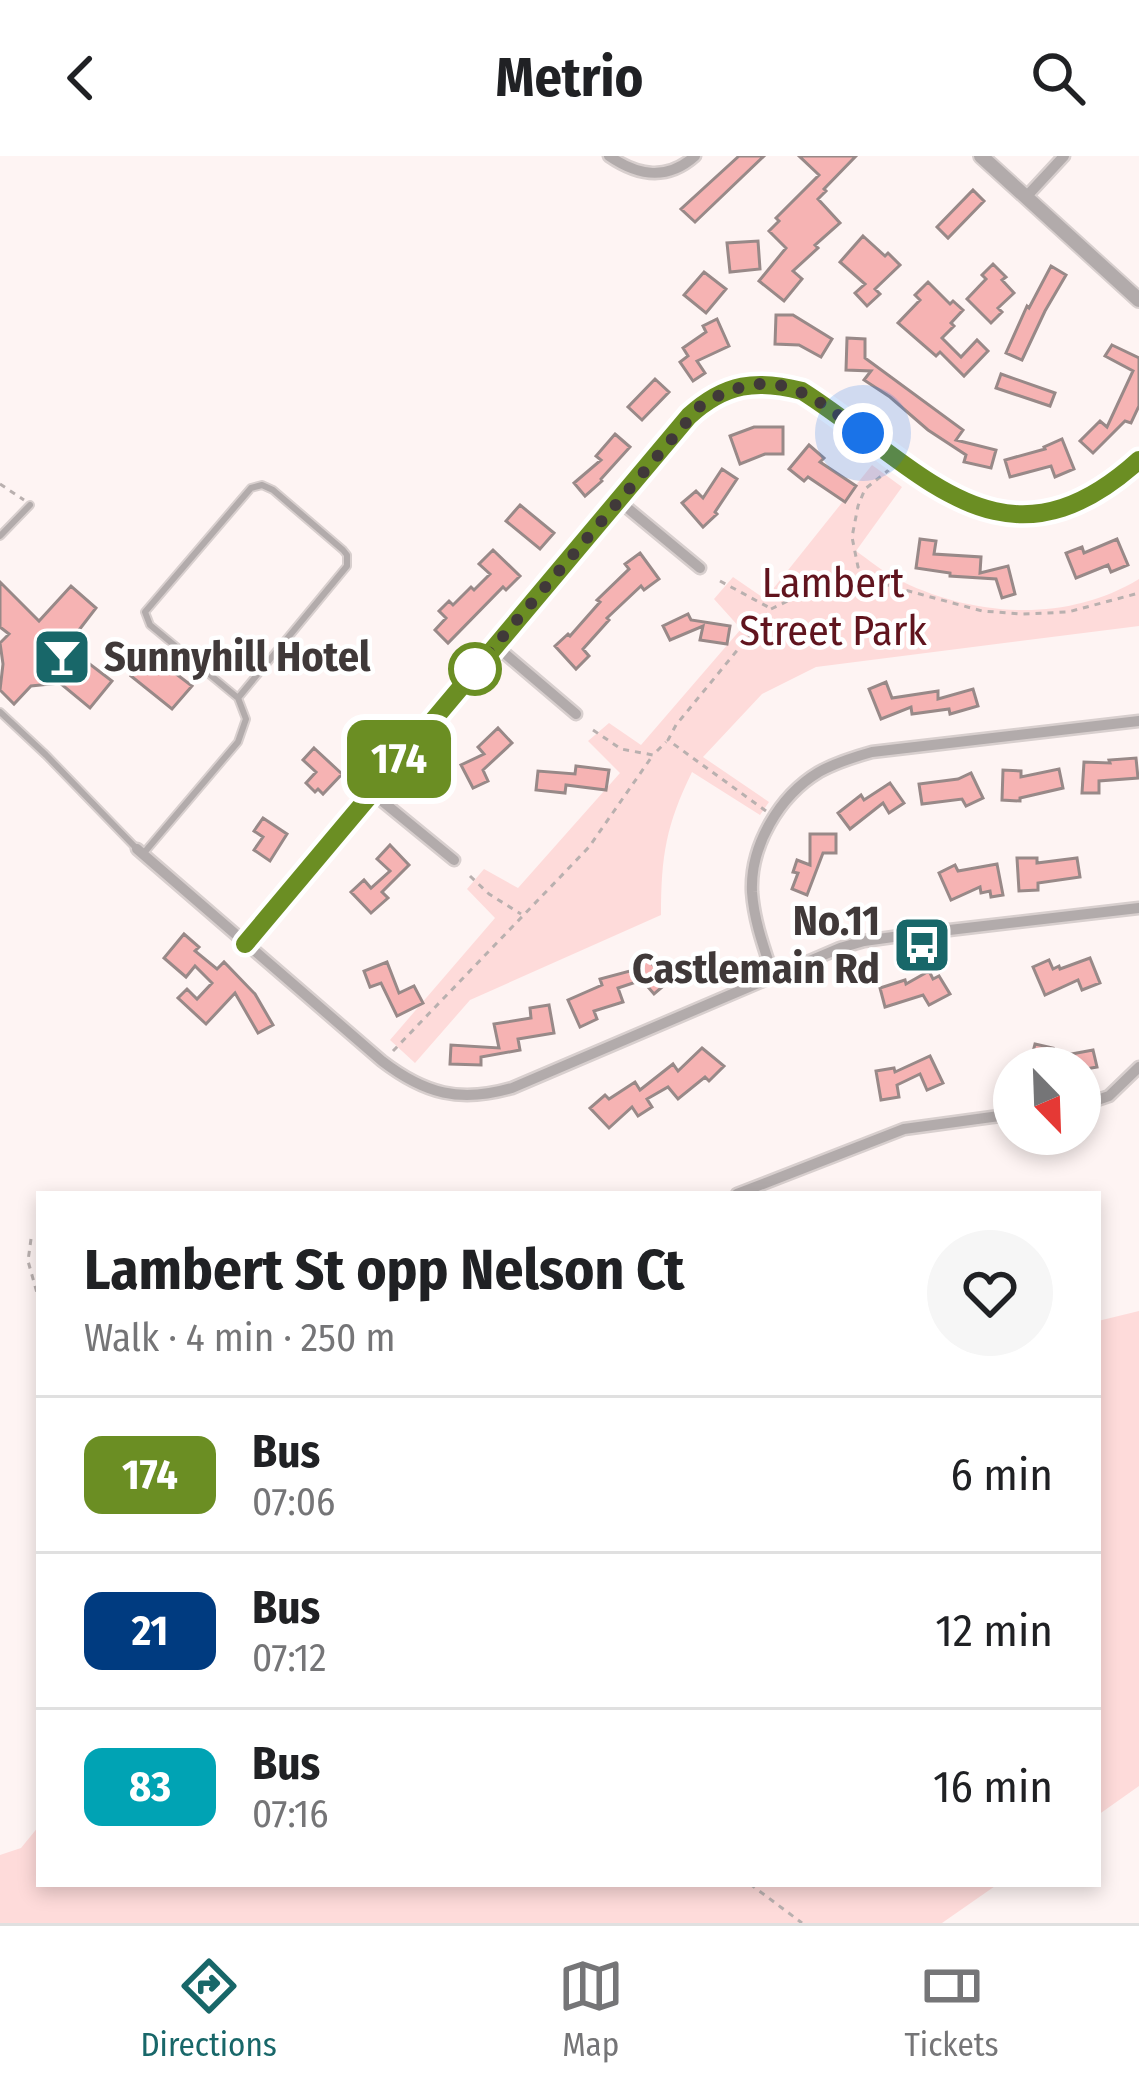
<!DOCTYPE html>
<meta charset="utf-8">
<style>
:root{--surface:#fff;--page:#f6f6f6;--text:#202124;--muted:#757577;--line:#e0e0e0;--accent:#186769}
body{margin:0;font-family:"Fira Sans Condensed",sans-serif;background:var(--page);color:var(--text);height:100vh;display:flex;flex-direction:column;font-size:45px;white-space:nowrap}
*{box-sizing:border-box;margin:0}
p{font-size:39px;color:var(--muted)}
.icon{flex:none;width:66px;height:66px;fill:none;stroke:currentColor;stroke-width:2;stroke-linecap:round;stroke-linejoin:round}
.map{position:relative;flex:1;overflow:hidden}
.panel{position:absolute;left:36px;top:1035px;width:1065px;height:696px;display:flex;flex-direction:column;background:var(--surface);border-radius:0px;box-shadow:0 6px 18px #0003}
.panel>*{flex:none}
.badge{padding:0 24px;border-radius:18px;font-size:42px;line-height:78px}
.needle{width:78px;rotate:157deg}
.controls{position:absolute;left:993px;top:891px;display:grid;gap:24px}
.controls a{display:grid;place-items:center;width:108px;height:108px;border-radius:50%;background:var(--surface);box-shadow:0 6px 18px #0003;font-size:60px}
.you{position:absolute;width:60px;height:60px;margin:-30px;border:9px solid #fff;border-radius:50%;background:#1a73e8;box-shadow:0 0 0 18px #1a73e833}
.map>.badge{position:absolute;translate:-50% -50%;box-shadow:0 0 0 6px #fff}
.round{display:grid;place-items:center;flex:none;width:126px;height:126px;border-radius:63px;background:var(--page)}
.overview{display:flex;align-items:center;justify-content:space-between;height:204px;padding:0 48px}
h1{font-size:57px;font-weight:700;line-height:90px}
ul{padding:0;list-style:none}
li{display:flex;align-items:center;gap:36px;height:156px;padding:0 48px;border-top:3px solid var(--line)}
li div{flex:1}
li b{display:block;font-size:45px}
li em{font-style:normal}
li .badge{min-width:132px;font-weight:700;text-align:center}
header{display:flex;justify-content:space-between;align-items:center;height:156px;padding:0 48px;background:var(--surface);font-size:54px;font-weight:700}
.dock{display:flex;justify-content:space-around;align-items:center;height:168px;border-top:3px solid var(--line);background:var(--surface);font-size:33px;color:var(--muted)}
.dock a{display:grid;justify-items:center;gap:6px}
.dock .on{color:var(--accent)}
.map>svg:first-child{display:block}
</style>
<header><svg class="icon" aria-label="back" viewBox="0 0 24 24"><path d="M15 5l-7 7 7 7"/></svg>Metrio<svg class="icon" aria-label="search" viewBox="0 0 24 24"><circle cx="10" cy="10" r="6"/><path d="M15 15l6 6"/></svg></header>
<div class="map">
<svg width="1139" height="1767" viewBox="0 0 1139 1767">
<rect width="100%" height="100%" fill="#fef4f3"/>
<path fill="#fedbda" d="M872 309 902 331 856 395C869 404 882 415 895 422 971 461 1065 468 1139 423V470L816 511 762 538 703 601 769 646 760 659 692 616C666 669 661 700 661 759L470 844 415 907 390 884 495 762 467 733 484 713 518 732 620 617 588 585 609 567 641 589 741 473 714 443 733 421 765 443Z
M1139 1155V1630L1098 1659V1165Z
M39 1670V1728H998L942 1767H0V1699L21 1692Z"/>
<path fill="#f6b3b3" stroke="#988988" stroke-width="3" d="M739 0H764L695 66 681 53Z
M799 0H856L824 33 826 35 818 43 840 67 815 89 818 92 793 115 802 123 784 145 759 125 786 92 769 75 779 65 776 62 819 19Z
M973 34 984 45 948 82 937 71Z
M863 80 885 100 888 97 900 109 875 133 880 138 867 150 855 137 865 128 840 106Z
M758 85 760 113 730 116 727 87Z
M993 108 1006 121 1002 124 1014 137 998 152 1002 156 991 167 967 143 986 123 982 119Z
M1051 110 1066 119 1045 155 1022 204 1006 197 1027 150 1029 152Z
M704 116 726 133 706 157 684 139Z
M928 126 950 148 953 145 963 154 951 167 954 170 942 182 961 201 977 184 988 195 964 220 940 196 936 200 898 167 920 144 915 139Z
M776 159H793L832 183 821 201 799 189 775 188Z
M717 163 729 190 697 205 705 217 693 225 680 206 688 200 683 192 706 176 703 170Z
M847 182 865 183V202L963 274 956 284 996 294 991 312 964 306 966 299 928 274 890 241 864 224 871 215 846 214Z
M1112 189 1139 202V250L1131 267 1125 265 1093 297 1080 285 1100 265 1107 271 1133 215 1105 200Z
M1001 218 1055 237 1050 250 996 232Z
M655 223 669 236 642 264 628 251Z
M754 271H783V298H765L740 308 730 280Z
M615 278 630 291 601 323 602 325 585 340 574 327 601 304 596 300Z
M1062 283 1074 313 1055 321 1051 310 1010 321 1005 304 1045 293 1044 291Z
M809 289 824 302 820 306 856 330 845 346 808 321 804 325 789 313Z
M722 313 737 323 715 356 717 358 703 371 682 347 696 335 703 342Z
M520 349 554 377 540 393 506 365Z
M920 383 936 385 934 398 981 401 980 417 1008 410 1015 438 1002 442 996 423 950 420V417L916 412Z
M1117 383 1128 409 1111 416 1108 409 1076 422 1066 397 1082 391 1084 397Z
M493 394 520 420 506 434 503 431 448 487 435 474 446 462 439 455 449 445 453 449 471 431 474 434 490 418 479 408Z
M640 397 659 423 644 434 641 430 607 462 609 464 583 493 589 500 576 513 555 490 568 478 570 480 600 446 597 444 629 413 625 408Z
M0 426 39 465 71 430 96 452 79 474 83 503 112 525 90 552 60 527 31 530 14 548 0 534 3 508 0 487 9 478 0 471Z
M688 458 691 464 730 470 727 488 700 484 703 470 670 484 663 470Z
M150 498 192 530 172 553 131 520Z
M886 526 892 542 938 535V543L973 533 978 550 950 558 949 553 912 558 911 551 881 563 869 533Z
M498 572 512 587 483 614 488 625 473 632 461 609 484 598 478 591Z
M314 592 342 618 323 638 318 633 315 636 306 627 316 616 303 604Z
M1136 602 1138 622 1099 625V637H1082L1084 606 1110 607 1109 604Z
M576 610 609 614 606 634 566 629 565 637 536 634 538 615 575 618Z
M1059 613 1063 632 1020 642V645L1002 644 1003 614 1021 615V621Z
M971 617 983 642 966 650 962 643 922 648 919 628 958 623Z
M890 627 904 647 889 657 883 647 850 673 838 657 861 639 864 644Z
M263 662 287 678 270 705 254 694 263 681 254 675Z
M810 678H836V697H823L807 739 792 733 798 717 793 716 797 704 810 709Z
M390 689 409 709 382 736 388 742 371 757 351 736 364 724 371 732 390 715 377 703Z
M1017 702H1037V707L1077 702 1080 721 1038 727V734L1019 735Z
M997 708 1003 739 991 741 990 735 981 737 980 731 951 744 939 717 955 709 958 715Z
M184 778 199 791 195 795 217 813 224 806 255 838 273 869 258 877 235 837 206 868 178 842 187 833 197 843 212 827 195 810 186 821 164 802Z
M647 802 668 826 654 838 642 824 618 832 623 846 594 855 597 863 580 871 568 844 602 829 600 823 634 814Z
M1090 802 1100 827 1082 834 1078 824 1045 839 1033 811 1049 804 1053 813 1059 810 1060 813Z
M387 806 399 837 414 830 423 847 397 860 381 827 370 831 364 815Z
M929 815 933 823 939 820 950 838 929 849 923 839 885 851 880 832 905 824 906 828Z
M549 849 554 877 518 883 520 894 481 901V909L450 908 451 889 499 892 494 868 531 862 530 852Z
M1035 888 1053 892 1050 902 1093 894 1097 911 1080 914V912H1029Z
M702 892 724 910 709 925 705 921 678 943 668 931 647 943 652 951 638 960 632 951 609 972 590 952 605 939 609 943 635 926 640 934 673 908 678 915Z
M930 900 943 927 927 934 920 918 897 929 899 941 881 944 876 915 894 912 895 916Z"/>
<g fill="none" stroke-linecap="round" stroke-linejoin="round">
<defs>
<path id="service" d="M0 380 30 349
M0 556 46 599 137 693
M143 698 238 586 246 563 238 542 150 469 145 456 251 332 262 329 273 334 343 394 347 399V410L238 542"/>
<path id="minor" d="M609 0C638 20 667 25 695 0
M1026 41 1064 0
M619 345 700 412
M496 490 576 558
M371 636 454 704
M137 693 382 905C425 938 460 947 512 932L840 792 864 785 915 778 1139 752
M245 788 689 260C723 228 759 223 802 235 856 269 904 318 962 346 1024 375 1092 349 1139 304
M773 819C764 792 754 765 752 736 750 690 779 640 819 616 835 607 854 601 872 596L1139 565
M1080 950 1109 940 1139 911
M737 1038 904 973 1014 958"/>
<path id="tertiary" d="M981 0 1139 144"/>
</defs>
<use href="#service" stroke="#d8cfce" stroke-width="10"/>
<use href="#minor" stroke="#d8cfce" stroke-width="15"/>
<use href="#tertiary" stroke="#d8cfce" stroke-width="18"/>
<path stroke="#b9b0af" stroke-width="3" stroke-dasharray="6 6" stroke-linecap="butt" d="M890 313 865 333 858 350 852 381 858 411 872 425 982 455 1022 458 1068 456 1139 437
M0 328 24 344
M720 425 770 452
M593 574 621 593 653 599 666 586
M766 655 668 584 676 569 771 453 798 440 841 428 870 425
M470 720 489 738 521 758
M393 895 589 691 653 599
M31 1083 28 1105 39 1144
M750 1728 802 1767"/>
<use href="#service" stroke="#b2abab" stroke-width="6"/>
<use href="#minor" stroke="#b2abab" stroke-width="10"/>
<use href="#tertiary" stroke="#b2abab" stroke-width="14"/>
</g>
<g fill="none" stroke-linecap="round" stroke-linejoin="round">
<defs>
<path id="line" d="M245 788 689 260C725 227 757 223 802 235 919 309 1001 429 1139 304"/>
</defs>
<use href="#line" stroke="#fff" stroke-width="27"/>
<use href="#line" stroke="#6b8e23" stroke-width="18"/>
<path stroke="#403939" stroke-width="12" stroke-dasharray="0 21.6" d="M475 513 702 248C774 208 803 233 863 277"/>
</g>
<defs>
<symbol id="bar-square" viewBox="-11 -11 22 22"><rect x="-9" y="-9" width="18" height="18" rx="4" fill="#186769" stroke="#fff"/><path d="M-6-5H6L.8 .8V4.5H3.5V6h-7V4.5H-.8V.8Z" fill="#fff"/></symbol>
<symbol id="bus-square" viewBox="-11 -11 22 22"><rect x="-9" y="-9" width="18" height="18" rx="4" fill="#186769" stroke="#fff"/><path d="M-5-6H5V4H4V6H2V4H-2V6H-4V4H-5ZM-3.5-4V0h7V-4ZM-3.5 1.2v1.5H-2V1.2ZM2 1.2v1.5H3.5V1.2Z" fill="#fff"/></symbol>
</defs>
<g fill-rule="evenodd">
<use href="#bar-square" x="29" y="468" width="66" height="66"/>
<use href="#bus-square" x="889" y="756" width="66" height="66"/>
</g>
<circle fill="#fff" stroke="#6b8e23" stroke-width="6" cx="475" cy="513" r="24"/>
<g text-anchor="middle" dominant-baseline="central" stroke-width="9" stroke-linejoin="round" paint-order="stroke">
<g font-size="42" fill="#60141e" stroke="#fff">
<text x="833" y="427">Lambert<tspan x="833" dy="48">Street Park</tspan></text>
</g>
<g font-size="42" font-weight="bold" fill="#403939" stroke="#fff" text-anchor="start">
<text x="104" y="501">Sunnyhill Hotel</text>
<text x="880" y="765" text-anchor="end">No.11<tspan x="880" dy="48">Castlemain Rd</tspan></text>
</g>
</g>
</svg>
<div class="controls">
<a><svg class="needle" viewBox="-14 -14 28 28"><path d="M0-13l5 13h-10z" fill="#e53935"/><path d="M0 13l5-13h-10z" fill="#757577"/></svg></a>
</div>
<div class="you" style="left:863px;top:277px"></div>
<b class="badge" style="left:399px;top:603px;background:#6b8e23;color:#fff">174</b>
<section class="panel">
<div class="overview"><div><h1>Lambert St opp Nelson Ct</h1><p>Walk · 4 min · 250 m</p></div><a class="round"><svg class="icon" aria-label="heart" viewBox="0 0 24 24"><path d="M12 20l-8-8c-3-5 5-10 8-4 3-6 11-1 8 4z"/></svg></a></div>
<ul>
<li><span class="badge" style="background:#6b8e23;color:#fff">174</span><div><b>Bus</b><p>07:06</p></div><em>6 min</em></li>
<li><span class="badge" style="background:#003b80;color:#fff">21</span><div><b>Bus</b><p>07:12</p></div><em>12 min</em></li>
<li><span class="badge" style="background:#00a3b4;color:#fff">83</span><div><b>Bus</b><p>07:16</p></div><em>16 min</em></li>
</ul>
</section>
</div>
<nav class="dock">
<a class="on"><svg class="icon" aria-label="directions" viewBox="0 0 24 24"><path d="M12 3l9 9-9 9-9-9zM9 14v-3h6M13 9l2 2-2 2"/></svg>Directions</a>
<a><svg class="icon" aria-label="map" viewBox="0 0 24 24"><path d="M3 6l6-2 6 2 6-2v14l-6 2-6-2-6 2zM9 4v14M15 6v14"/></svg>Map</a>
<a><svg class="icon" aria-label="tickets" viewBox="0 0 24 24"><path d="M3 7h18v10H3zM15 7v10"/></svg>Tickets</a>
</nav>
